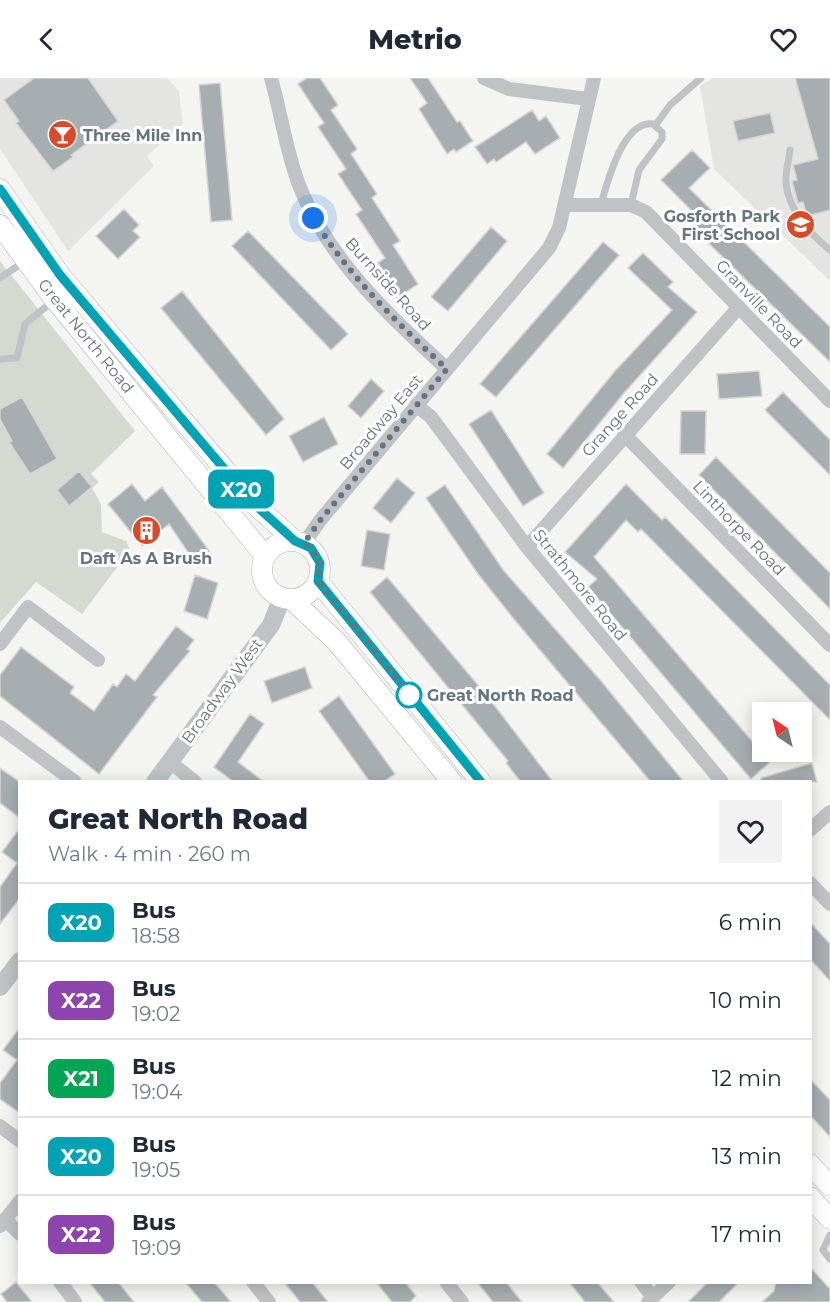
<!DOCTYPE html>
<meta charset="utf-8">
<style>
:root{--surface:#fff;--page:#f2f2f3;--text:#1f2937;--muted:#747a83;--line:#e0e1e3}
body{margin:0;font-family:Montserrat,sans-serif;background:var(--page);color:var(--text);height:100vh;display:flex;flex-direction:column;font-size:22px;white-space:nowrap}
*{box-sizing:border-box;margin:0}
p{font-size:20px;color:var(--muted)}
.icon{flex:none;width:33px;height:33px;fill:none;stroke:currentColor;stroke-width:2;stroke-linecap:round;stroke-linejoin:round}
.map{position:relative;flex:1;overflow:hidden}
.panel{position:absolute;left:18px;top:702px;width:794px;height:504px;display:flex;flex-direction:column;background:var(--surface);border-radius:0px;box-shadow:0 3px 15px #0003}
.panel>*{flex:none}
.badge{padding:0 12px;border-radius:9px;font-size:21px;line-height:39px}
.needle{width:39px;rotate:325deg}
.tools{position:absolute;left:752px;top:624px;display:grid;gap:12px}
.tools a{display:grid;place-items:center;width:60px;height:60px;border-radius:0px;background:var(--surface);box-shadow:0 3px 15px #0003;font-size:30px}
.you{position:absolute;width:30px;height:30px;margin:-15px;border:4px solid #fff;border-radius:50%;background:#1a73e8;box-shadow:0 0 0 9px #1a73e833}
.map>.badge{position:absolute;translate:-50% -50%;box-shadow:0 0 0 3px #fff}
.round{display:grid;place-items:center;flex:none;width:63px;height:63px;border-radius:0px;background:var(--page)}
.headline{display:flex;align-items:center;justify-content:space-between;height:102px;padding:0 30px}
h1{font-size:28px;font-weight:800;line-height:45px}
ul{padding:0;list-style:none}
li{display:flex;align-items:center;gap:18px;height:78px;padding:0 30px;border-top:2px solid var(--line)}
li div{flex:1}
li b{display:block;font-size:22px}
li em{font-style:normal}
li .badge{min-width:66px;font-weight:700;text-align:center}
header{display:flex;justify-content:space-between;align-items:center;height:78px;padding:0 30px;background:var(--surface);font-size:27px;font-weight:800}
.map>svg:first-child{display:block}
</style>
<header><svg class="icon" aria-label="back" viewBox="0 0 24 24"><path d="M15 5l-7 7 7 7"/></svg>Metrio<svg class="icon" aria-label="heart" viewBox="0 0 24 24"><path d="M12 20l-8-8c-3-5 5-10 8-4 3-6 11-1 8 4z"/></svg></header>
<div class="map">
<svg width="830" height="1224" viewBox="0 0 830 1224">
<rect width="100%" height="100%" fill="#f4f4f0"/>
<path fill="#e4e5e3" d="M0 0H167L179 13 183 46 147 78 154 88 68 173 0 71Z
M713 0H830V203L714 91 700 8Z"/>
<path fill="#d5dad1" d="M0 183 135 353 91 396 99 404 92 410 101 426 102 454 126 463 130 472 82 536 36 504 0 545Z"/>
<path fill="#a6aeb2" stroke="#d5d5d3" stroke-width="1.5" d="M34 0H88L118 43 71 77 73 79 53 93 16 45 19 43 4 22Z
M307 0H320L338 27 331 32 357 71 351 76 377 116 372 120 400 163 393 167 418 206 400 218 378 185 385 180 356 136 362 132 338 96 346 91 318 49 324 45 298 6Z
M410 0H428L457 44 460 43 473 63 456 74 454 71 447 76 419 31 427 25Z
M795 0H830V132L807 138 803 124 798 125 792 103 797 102 793 87 818 81Z
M220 5 232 142 211 144 199 7Z
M532 32 539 43 546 38 560 60 535 76 526 64 496 84 494 81 487 86 475 69Z
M770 35 775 55 738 63 733 43Z
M692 72 710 90 689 110 830 249V284L683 140 691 132 661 102Z
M124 131 139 147 133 153 140 159 118 181 96 158Z
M491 149 507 163 448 233 431 219Z
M248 153 348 256 331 272 232 168Z
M603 164 619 177 496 319 480 306Z
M643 175 673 204 668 209 697 234 624 315 563 390 547 376 615 293 672 232 628 190Z
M182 213 284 341 266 357 161 230Z
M759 293 762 318 719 321 717 296Z
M371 301 384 313 361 340 348 328Z
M783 314 830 362V397L765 332Z
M22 319 57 381 30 396 9 364 12 363 0 341V331Z
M491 332 544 415 523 428 469 346Z
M681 333H706L705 376H680Z
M324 339 338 366 303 384 289 358Z
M716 379 830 495V531L699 397Z
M79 393 92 409 69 428 57 412Z
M397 400 415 415 391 445 373 430Z
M132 406 145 423 162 409 213 478 198 489 169 446 142 468 108 426Z
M626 406 662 442 665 439 830 607V642L641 451 638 454 626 442 594 479 770 684 751 701 588 509 597 501 565 474Z
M445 407 504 493 601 603 684 704H651L513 540 478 496 426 420Z
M367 452 390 456 384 492 361 488Z
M195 497 218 505 207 541 184 533Z
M387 499 488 619 553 704H521L506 685 508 683 370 514Z
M176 548 194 562 187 571 190 573 153 617 157 619 99 696 0 618V597L21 569 74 609 70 615 94 633 113 606 117 609 126 596 135 603Z
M305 589 312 610 272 625 264 603Z
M339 618 395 696 383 704H370L319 633Z
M250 636 264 646 238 684 264 704H234L214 689Z
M812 685 817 704H761V700Z
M0 690 20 704V740L0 725Z
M20 750V820L0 846V809L17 785 2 774Z
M810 844 830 866V903L810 881Z
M20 949V1035L0 1021V1005L17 982 3 972Z
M810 1001 830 1022V1059L810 1037Z
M810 1189 830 1211V1224H762L774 1213 776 1204H810Z
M16 1204 32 1224H7L1 1216Z
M89 1204H118L134 1224H105Z
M185 1204H214L231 1224H202Z
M284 1204H312L328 1224H300Z
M376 1204H405L416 1218 410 1224H392Z
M477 1204H506L522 1224H493Z
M569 1204H597L614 1224H585Z
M708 1204H739L719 1224H688Z"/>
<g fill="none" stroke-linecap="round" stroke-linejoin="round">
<defs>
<path id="secondary" d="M0 111 60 197 254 426 295 463
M0 147 55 222 265 478
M262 492a29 29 0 1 1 58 0a29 29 0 1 1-58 0Z
M318 503 481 704
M291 521 336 563 452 704
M810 1086 830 1108
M810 1119 830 1141"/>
</defs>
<use href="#secondary" stroke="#afb5b9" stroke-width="21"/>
<path stroke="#bfc3c6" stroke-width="7" d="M655 48 670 27 701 0
M790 72C789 82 785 95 786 105 788 131 810 156 830 172
M601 126C607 105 623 42 653 46L662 54V61L639 92 631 127
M0 200 25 183
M0 281 17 280 25 246 53 223
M830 1157 823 1172 830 1181"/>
<path stroke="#bfc3c6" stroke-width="14" d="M271 0C281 35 286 73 299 107 328 182 389 237 447 291
M484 0 509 11 588 21
M565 127H631L646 134 830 323
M416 327 431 339 527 469 722 704
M624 356 830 567
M304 465 322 440 549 170 559 150 594 0
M527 469 739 229
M0 566 28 529 98 582
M0 649 75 704
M170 684 195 704
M810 752 830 734
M810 805 830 826
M0 1048 20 1063
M5 1141 20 1156
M0 1148 20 1123
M60 1204 75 1224
M253 1204 269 1224
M446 1204 462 1224
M641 1204 653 1219
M648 1224 669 1204"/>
<path stroke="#bfc3c6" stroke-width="18" d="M155 704 271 547 282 520
M0 909 20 883"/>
<use href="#secondary" stroke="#fff" stroke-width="20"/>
</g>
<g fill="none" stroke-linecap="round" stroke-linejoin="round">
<defs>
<path id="line" d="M0 111 60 197 254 426 295 463 311 470 320 485 318 503 481 704"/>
</defs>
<use href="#line" stroke="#fff" stroke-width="14"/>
<use href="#line" stroke="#00a3b4" stroke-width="9"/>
<path stroke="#647580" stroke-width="6" stroke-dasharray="0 10.8" d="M313 140C349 198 397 245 447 291L322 440 304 465C318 475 322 486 318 503L415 623 409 617"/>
</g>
<defs>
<symbol id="bar-disc" viewBox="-11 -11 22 22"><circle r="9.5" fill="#db4928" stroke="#fff"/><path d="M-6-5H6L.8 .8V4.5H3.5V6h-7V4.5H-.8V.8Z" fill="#fff"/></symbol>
<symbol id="school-disc" viewBox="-11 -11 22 22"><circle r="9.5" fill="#db4928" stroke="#fff"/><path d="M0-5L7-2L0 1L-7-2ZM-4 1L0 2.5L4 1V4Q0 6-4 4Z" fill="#fff"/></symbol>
<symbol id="building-disc" viewBox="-11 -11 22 22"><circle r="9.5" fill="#db4928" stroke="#fff"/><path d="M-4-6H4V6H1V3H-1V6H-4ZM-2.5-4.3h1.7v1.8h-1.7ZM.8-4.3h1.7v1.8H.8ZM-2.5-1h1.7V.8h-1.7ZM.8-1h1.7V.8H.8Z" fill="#fff"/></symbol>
</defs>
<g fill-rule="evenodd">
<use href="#bar-disc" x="46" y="40" width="33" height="33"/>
<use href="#school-disc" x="784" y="130" width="33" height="33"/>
<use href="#building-disc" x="130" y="436" width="33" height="33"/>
</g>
<circle fill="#fff" stroke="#00a3b4" stroke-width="3" cx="409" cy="617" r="12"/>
<g text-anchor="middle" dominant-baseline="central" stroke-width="6" stroke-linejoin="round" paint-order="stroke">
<g font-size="16" font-weight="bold" fill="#647580" stroke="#fff" text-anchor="start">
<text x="83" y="57">Three Mile Inn</text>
<text x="780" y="138" text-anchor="end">Gosforth Park<tspan x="780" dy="18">First School</tspan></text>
<text x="146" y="480" text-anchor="middle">Daft As A Brush</text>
</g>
<g font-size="16" fill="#647580" stroke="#fff">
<text transform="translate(388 206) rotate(48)">Burnside Road</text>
<text transform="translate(759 226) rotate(46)">Granville Road</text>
<text transform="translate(86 258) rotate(51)">Great North Road</text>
<text transform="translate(620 337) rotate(-48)">Grange Road</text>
<text transform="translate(381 344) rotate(-50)">Broadway East</text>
<text transform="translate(739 450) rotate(46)">Linthorpe Road</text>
<text transform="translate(580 507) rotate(51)">Strathmore Road</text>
<text transform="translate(222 613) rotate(-54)">Broadway West</text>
</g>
<g font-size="16" font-weight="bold" fill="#647580" stroke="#fff" text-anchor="start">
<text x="427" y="617">Great North Road</text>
</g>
</g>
</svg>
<div class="tools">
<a><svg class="needle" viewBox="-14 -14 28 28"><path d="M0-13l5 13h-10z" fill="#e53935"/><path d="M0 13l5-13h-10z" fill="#747a83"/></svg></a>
</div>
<div class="you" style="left:313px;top:140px"></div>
<b class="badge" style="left:241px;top:411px;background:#00a3b4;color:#fff">X20</b>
<section class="panel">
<div class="headline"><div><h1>Great North Road</h1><p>Walk · 4 min · 260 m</p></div><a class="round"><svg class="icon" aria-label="heart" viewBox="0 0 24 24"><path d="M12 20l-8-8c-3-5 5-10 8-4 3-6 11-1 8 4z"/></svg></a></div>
<ul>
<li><span class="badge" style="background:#00a3b4;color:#fff">X20</span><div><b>Bus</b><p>18:58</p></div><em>6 min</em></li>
<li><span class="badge" style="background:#8e44ad;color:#fff">X22</span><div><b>Bus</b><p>19:02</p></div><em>10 min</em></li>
<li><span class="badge" style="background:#00a651;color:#fff">X21</span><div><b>Bus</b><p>19:04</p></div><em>12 min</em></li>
<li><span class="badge" style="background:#00a3b4;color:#fff">X20</span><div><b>Bus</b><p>19:05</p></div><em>13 min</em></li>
<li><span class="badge" style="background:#8e44ad;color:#fff">X22</span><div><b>Bus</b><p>19:09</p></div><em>17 min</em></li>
</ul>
</section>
</div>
